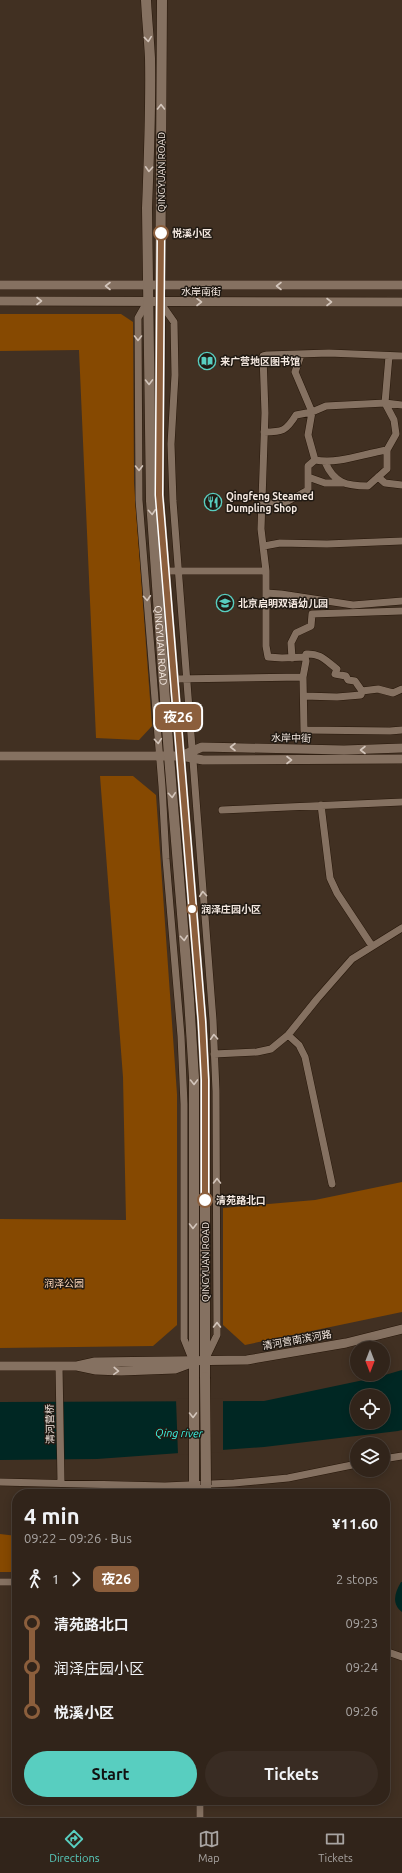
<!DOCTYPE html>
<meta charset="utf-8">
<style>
:root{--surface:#31241a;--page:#392c23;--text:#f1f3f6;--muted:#a8a4a2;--line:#4c4139;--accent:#58cec0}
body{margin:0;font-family:Ubuntu,"Noto Sans SC",sans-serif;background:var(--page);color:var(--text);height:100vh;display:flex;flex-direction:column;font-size:15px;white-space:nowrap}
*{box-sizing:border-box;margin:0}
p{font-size:13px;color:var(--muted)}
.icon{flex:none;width:22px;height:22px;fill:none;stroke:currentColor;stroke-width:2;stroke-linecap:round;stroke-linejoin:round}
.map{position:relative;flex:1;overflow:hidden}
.panel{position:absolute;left:12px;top:1489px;width:378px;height:316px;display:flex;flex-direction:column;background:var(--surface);border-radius:16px;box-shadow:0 2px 10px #0003,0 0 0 1px var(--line)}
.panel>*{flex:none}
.badge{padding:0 8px;border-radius:6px;font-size:14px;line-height:26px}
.needle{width:26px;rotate:180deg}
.controls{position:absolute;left:350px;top:1341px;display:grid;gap:8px}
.controls a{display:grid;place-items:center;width:40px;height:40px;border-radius:50%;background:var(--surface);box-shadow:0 2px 10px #0003,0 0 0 1px var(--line);font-size:20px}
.map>.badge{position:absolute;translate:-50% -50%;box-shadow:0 0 0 2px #fff}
.legs{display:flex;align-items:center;gap:6px;height:44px;padding:0 12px;font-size:13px}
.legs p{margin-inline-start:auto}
.summary{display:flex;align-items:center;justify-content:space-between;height:68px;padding:0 12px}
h1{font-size:22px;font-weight:600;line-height:30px}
.action{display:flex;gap:8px;margin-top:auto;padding:8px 12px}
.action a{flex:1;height:46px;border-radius:24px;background:var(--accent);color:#111;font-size:16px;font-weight:600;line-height:46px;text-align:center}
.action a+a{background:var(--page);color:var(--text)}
ul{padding:0 12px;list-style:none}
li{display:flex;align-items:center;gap:14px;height:44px;font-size:15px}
li i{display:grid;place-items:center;width:6px;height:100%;margin:0 5px;background:currentColor}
li i::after{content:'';width:10px;height:10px;margin:-5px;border:3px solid;border-radius:50%;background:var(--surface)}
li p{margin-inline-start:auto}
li:first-child i{background:linear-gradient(#0000 50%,currentColor 0)}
li:last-child i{background:linear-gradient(currentColor 50%,#0000 0)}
.menu{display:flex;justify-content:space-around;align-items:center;height:56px;border-top:1px solid var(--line);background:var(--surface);font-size:11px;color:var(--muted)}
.menu a{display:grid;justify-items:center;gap:2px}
.menu .active{color:var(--accent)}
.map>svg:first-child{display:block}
</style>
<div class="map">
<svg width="402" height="1817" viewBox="0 0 402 1817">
<rect width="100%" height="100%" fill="#413022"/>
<path fill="#864901" d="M0 314H121L133 322 134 483 152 726 139 740 96 738 79 350 0 351Z
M100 776H133L156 795 177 1094V1325L153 1346 0 1348V1219L126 1220 123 1077Z
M402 1182V1312L245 1345 223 1325V1208L315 1200Z
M0 1534 17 1536V1572H0Z"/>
<path fill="#002723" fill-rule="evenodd" d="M402 1370V1430L398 1431 264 1447 97 1459 0 1460V1402L264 1401 378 1377ZM357 1396H383V1422H357Z
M401 1582H402V1612C391 1604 395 1592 401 1582Z"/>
<path fill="#413022" d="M223 1398V1452L178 1455 176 1399Z"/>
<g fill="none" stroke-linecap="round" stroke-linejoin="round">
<defs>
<path id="minor" d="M147 302 138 318 139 500 162 786 166 859 181 1036 184 1104V1339L192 1359
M160 302 174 322 175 375 171 444 173 501 213 1020 216 1091 217 1335 206 1358
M301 355 295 372 312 412 308 435 315 460C340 464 362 454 387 450L396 434 394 420 385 403 389 356
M264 432C283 432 286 431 296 415L312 412 326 406 385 403 402 405
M325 462C334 483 346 486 368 486L387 469V450
M308 477V466L315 460
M378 477 385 483 402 485
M263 502H273L281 505 308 490V477L325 483H343
M264 546 280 543 327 544 402 541
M165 571H266
M266 593 281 594 353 605 402 601
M305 657 306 654C321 653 326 661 337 669L335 674 346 676 348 680 355 681 362 691 378 689 393 693 402 689
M292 658 291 643 296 633 311 626 312 614 402 611
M303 677 306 661 305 657 282 658 268 657 266 646V571L261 529 265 413 263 356 267 355 329 353 402 356
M175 679 303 677 304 730 390 731 402 730
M304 696 337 697 361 695 362 691
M321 805 330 878 337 893 372 946
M222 810 402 802
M288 1035 299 1045 305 1057 332 1184
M214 1054 257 1052 271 1049 288 1035 317 999 352 959 402 928
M59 1366 61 1483
M383 1459 402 1456
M0 1482 165 1486 234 1483 288 1478 357 1464
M0 1582H17
M385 1651 402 1657
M200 1800V1817"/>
<path id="tertiary" d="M0 285H402
M0 301 402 302
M0 756H181L203 760 402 759
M181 756 202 747 344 750 402 748
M0 1366H77L96 1370 121 1371 175 1369 191 1363
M77 1366 95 1362 247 1360 346 1343 402 1329"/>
<g id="secondary">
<path id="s1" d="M146 0C147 20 149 39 150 58 151 108 149 158 147 208L151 501 169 756 189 999 194 1078V1494"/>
<path d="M162 0 159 495 202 1022 205 1081V1377"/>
<path d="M206 1485V1494"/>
</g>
</defs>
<use href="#minor" stroke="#27170a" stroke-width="8"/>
<use href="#tertiary" stroke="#27170a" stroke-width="10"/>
<use href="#secondary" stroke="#27170a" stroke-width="11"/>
<use href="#minor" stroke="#857161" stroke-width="7"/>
<use href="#tertiary" stroke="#857161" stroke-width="9"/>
<use href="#secondary" stroke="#857161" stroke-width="10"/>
<defs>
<path id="secondary-bridge" d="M205 1377 206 1485"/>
</defs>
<use href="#secondary-bridge" stroke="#27170a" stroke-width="11" stroke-linecap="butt"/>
<use href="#secondary-bridge" stroke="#857161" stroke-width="10"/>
</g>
<defs><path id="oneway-chevron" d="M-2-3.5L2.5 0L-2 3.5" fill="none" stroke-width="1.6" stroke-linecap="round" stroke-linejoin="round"/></defs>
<g stroke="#d3c5bb">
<use href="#oneway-chevron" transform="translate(148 39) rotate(84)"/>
<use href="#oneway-chevron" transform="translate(161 107) rotate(-90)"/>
<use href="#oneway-chevron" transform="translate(149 169) rotate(93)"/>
<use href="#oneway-chevron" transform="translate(108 286) rotate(-180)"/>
<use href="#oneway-chevron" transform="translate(279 286) rotate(180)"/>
<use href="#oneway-chevron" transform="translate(39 301)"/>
<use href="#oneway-chevron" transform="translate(199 302)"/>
<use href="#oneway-chevron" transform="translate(329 302)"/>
<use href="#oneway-chevron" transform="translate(138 338) rotate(90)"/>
<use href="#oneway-chevron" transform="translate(149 382) rotate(89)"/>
<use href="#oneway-chevron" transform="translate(139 468) rotate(89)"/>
<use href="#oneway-chevron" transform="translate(152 512) rotate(86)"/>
<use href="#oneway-chevron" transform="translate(147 598) rotate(86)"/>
<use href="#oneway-chevron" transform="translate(158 741) rotate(85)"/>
<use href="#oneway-chevron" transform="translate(233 747) rotate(-180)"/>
<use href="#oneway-chevron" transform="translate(363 750) rotate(180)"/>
<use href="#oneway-chevron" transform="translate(289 760)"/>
<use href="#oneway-chevron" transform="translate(172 795) rotate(85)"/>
<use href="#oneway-chevron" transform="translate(203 894) rotate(-95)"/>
<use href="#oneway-chevron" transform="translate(184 938) rotate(85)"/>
<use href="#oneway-chevron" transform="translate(214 1037) rotate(-93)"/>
<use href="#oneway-chevron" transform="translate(194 1082) rotate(89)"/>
<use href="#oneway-chevron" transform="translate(217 1181) rotate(-90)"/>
<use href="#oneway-chevron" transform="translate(193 1226) rotate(90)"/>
<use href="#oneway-chevron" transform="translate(217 1325) rotate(-90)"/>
<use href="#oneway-chevron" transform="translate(116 1371) rotate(3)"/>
<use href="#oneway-chevron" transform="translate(193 1415) rotate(89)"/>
</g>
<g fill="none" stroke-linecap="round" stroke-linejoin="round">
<defs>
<path id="line-1" d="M161 233 159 495 202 1022 205 1080V1200"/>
</defs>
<use href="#line-1" stroke="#fff" stroke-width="9"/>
<use href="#line-1" stroke="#8b5e3c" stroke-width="6"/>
</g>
<defs>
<symbol id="library-ring" viewBox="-11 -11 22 22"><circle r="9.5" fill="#211a13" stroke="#58cec0" stroke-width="1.5"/><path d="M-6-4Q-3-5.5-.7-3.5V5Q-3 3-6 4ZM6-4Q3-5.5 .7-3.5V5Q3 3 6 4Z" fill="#58cec0"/></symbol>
<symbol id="restaurant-ring" viewBox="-11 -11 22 22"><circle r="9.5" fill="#211a13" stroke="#58cec0" stroke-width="1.5"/><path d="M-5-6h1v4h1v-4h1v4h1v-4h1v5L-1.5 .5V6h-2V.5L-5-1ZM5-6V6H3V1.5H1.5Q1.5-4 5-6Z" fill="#58cec0"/></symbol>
<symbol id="school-ring" viewBox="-11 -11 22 22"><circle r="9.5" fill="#211a13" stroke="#58cec0" stroke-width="1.5"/><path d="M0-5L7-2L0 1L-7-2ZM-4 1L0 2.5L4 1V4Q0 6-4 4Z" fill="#58cec0"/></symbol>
</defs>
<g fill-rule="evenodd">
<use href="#library-ring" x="197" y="351" width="20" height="20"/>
<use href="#restaurant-ring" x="203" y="492" width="20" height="20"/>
<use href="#school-ring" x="215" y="593" width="20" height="20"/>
</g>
<g fill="#fff" stroke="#8b5e3c" stroke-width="2">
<circle cx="161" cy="233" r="7"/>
<circle cx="192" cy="909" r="5"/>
<circle cx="205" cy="1200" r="7"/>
</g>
<g text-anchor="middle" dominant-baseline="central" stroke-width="3" stroke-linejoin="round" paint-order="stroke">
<g font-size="10" fill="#f5e9e1" stroke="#211a13">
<text transform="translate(161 172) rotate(-90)">QINGYUAN ROAD</text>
<text x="201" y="291">水岸南街</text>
<text stroke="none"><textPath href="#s1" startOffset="646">QINGYUAN ROAD</textPath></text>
<text transform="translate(291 738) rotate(1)">水岸中街</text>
<text transform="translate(205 1262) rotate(-90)">QINGYUAN ROAD</text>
<text transform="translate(297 1340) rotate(-10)">清河营南滨河路</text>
<text transform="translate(50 1424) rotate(-91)">清河营桥</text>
</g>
<g font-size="10" font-weight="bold" fill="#f5e9e1" stroke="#211a13" text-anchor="start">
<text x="172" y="233">悦溪小区</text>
<text x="201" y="909">润泽庄园小区</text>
<text x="216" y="1200">清苑路北口</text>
</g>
<g font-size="10" font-weight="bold" fill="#f5e9e1" stroke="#211a13" text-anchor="start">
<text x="220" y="361">来广营地区图书馆</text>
<text x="226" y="496">Qingfeng Steamed<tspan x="226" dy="12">Dumpling Shop</tspan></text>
<text x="238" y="603">北京启明双语幼儿园</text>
</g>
<g font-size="10" fill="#fad5b7" stroke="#211a13">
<text x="64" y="1283">润泽公园</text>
</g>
<g font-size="11" font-style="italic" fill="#3ef6e4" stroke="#211a13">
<text transform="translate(179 1433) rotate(1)">Qing river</text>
</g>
</g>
</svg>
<div class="controls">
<a><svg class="needle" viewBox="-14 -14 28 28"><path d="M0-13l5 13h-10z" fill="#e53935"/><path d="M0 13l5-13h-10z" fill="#a8a4a2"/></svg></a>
<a><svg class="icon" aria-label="locate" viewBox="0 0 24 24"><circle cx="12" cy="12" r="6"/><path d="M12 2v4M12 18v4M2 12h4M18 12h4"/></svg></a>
<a><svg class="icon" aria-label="layers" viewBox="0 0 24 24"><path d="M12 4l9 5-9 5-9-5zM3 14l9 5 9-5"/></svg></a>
</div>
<b class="badge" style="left:178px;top:717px;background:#8b5e3c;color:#fff">夜26</b>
<section class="panel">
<div class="summary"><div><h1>4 min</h1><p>09:22 – 09:26 · Bus</p></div><b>¥11.60</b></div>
<div class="legs"><svg class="icon" aria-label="walk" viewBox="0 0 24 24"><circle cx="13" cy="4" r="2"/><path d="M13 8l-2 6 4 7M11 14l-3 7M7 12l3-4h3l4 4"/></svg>1<svg class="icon" aria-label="forward" viewBox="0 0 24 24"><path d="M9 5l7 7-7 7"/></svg><b class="badge" style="background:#8b5e3c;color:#fff">夜26</b><p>2 stops</p></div>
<ul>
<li><i style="color:#8b5e3c"></i><b>清苑路北口</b><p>09:23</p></li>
<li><i style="color:#8b5e3c"></i><span>润泽庄园小区</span><p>09:24</p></li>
<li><i style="color:#8b5e3c"></i><b>悦溪小区</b><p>09:26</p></li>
</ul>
<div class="action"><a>Start</a><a>Tickets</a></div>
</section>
</div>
<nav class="menu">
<a class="active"><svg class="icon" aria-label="directions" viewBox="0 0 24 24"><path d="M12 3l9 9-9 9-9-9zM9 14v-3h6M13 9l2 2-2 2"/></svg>Directions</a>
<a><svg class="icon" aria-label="map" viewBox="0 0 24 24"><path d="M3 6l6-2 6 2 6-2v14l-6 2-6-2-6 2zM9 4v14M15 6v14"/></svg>Map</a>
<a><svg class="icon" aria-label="tickets" viewBox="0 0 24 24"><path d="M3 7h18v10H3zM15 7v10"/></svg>Tickets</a>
</nav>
